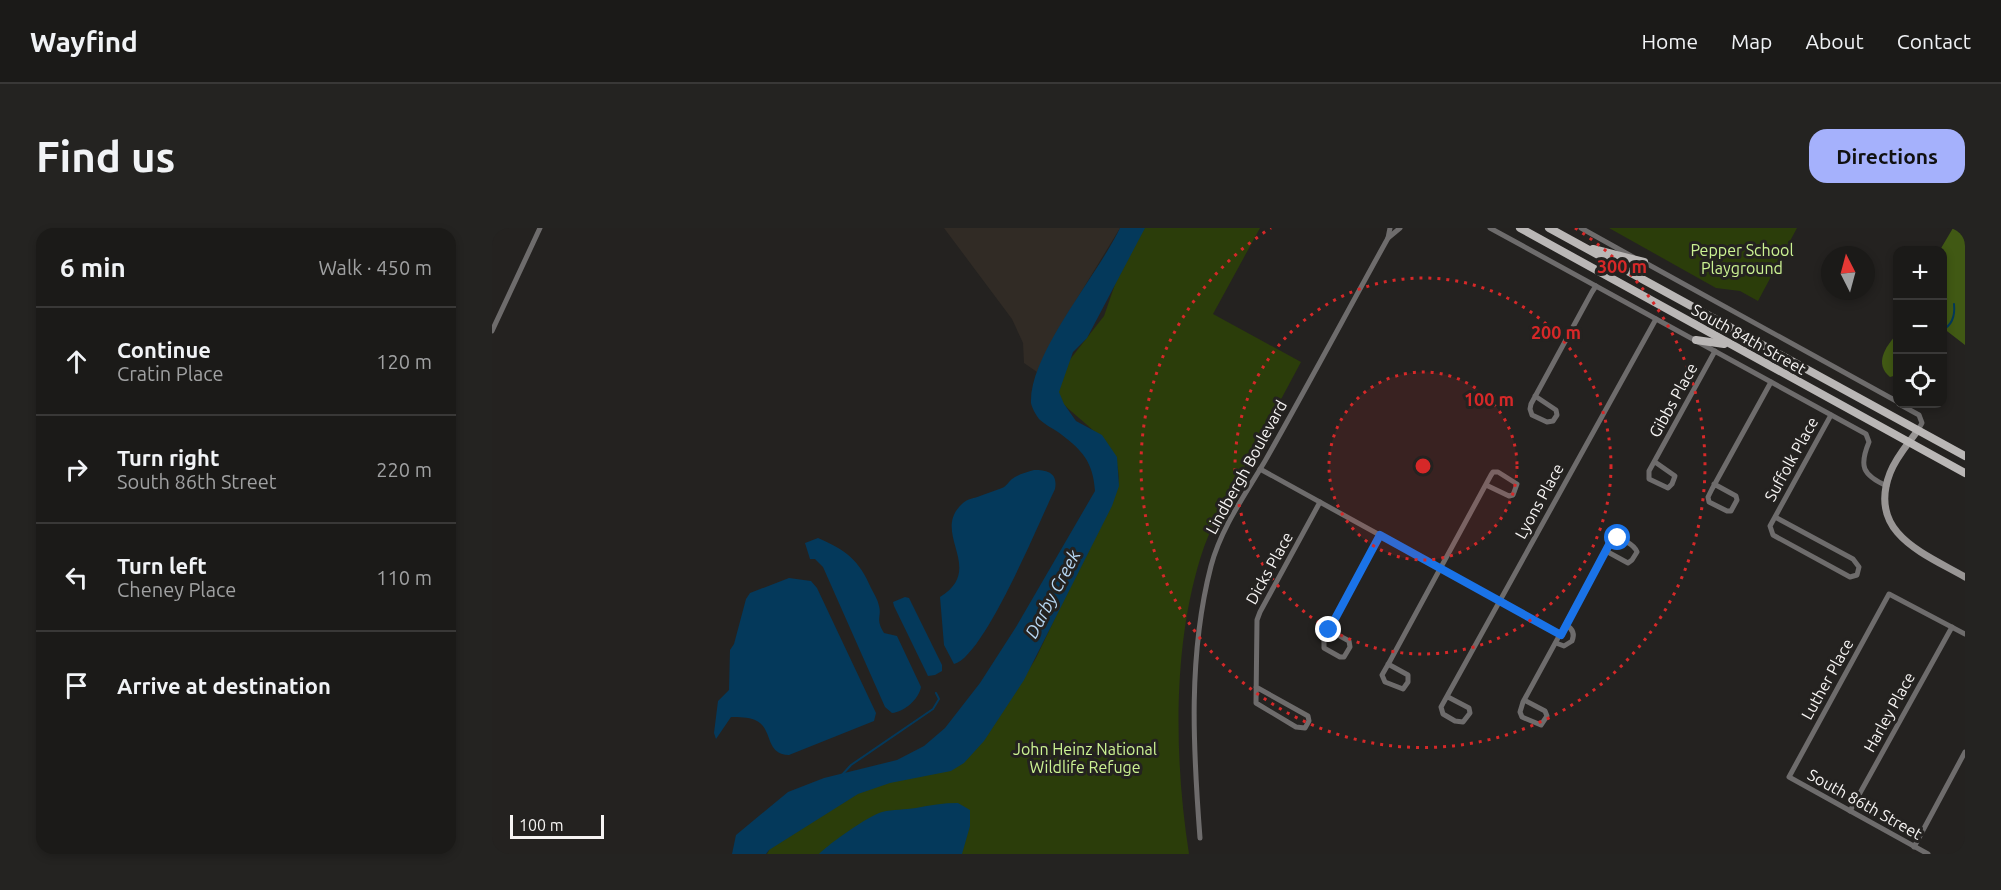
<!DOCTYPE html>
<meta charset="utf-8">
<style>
body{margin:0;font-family:Ubuntu,sans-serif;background:#242321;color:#f1f3f6}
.controls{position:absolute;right:18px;top:18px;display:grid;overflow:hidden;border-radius:12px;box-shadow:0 3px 9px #0003}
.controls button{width:54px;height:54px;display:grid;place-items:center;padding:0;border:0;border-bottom:2px solid #393837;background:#1b1a18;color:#f1f3f6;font:30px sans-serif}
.compass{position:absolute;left:1329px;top:18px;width:54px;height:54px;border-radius:50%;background:#1b1a18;box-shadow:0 3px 9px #0003;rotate:354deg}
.scale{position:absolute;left:18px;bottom:15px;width:94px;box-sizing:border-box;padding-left:6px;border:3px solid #f6f4f3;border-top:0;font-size:16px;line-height:21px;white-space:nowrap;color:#f6f4f3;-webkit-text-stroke:4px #242220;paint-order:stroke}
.stop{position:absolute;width:18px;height:18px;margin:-14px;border:4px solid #1a73e8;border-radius:50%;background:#fff}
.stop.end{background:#1a73e8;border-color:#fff;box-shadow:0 2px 6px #0008}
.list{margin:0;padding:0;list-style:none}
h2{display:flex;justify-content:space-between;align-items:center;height:78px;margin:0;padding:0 24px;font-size:26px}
h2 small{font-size:20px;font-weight:400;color:#a0a1a2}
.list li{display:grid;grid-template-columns:39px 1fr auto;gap:18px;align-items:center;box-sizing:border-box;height:108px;padding:0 24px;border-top:2px solid #393837}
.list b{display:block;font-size:22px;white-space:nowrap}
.list p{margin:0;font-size:20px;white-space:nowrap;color:#a0a1a2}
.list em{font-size:20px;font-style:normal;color:#a0a1a2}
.icon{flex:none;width:33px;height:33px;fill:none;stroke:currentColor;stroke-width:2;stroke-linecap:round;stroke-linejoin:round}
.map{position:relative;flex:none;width:1473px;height:626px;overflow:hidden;border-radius:18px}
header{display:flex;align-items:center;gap:36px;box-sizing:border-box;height:84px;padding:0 30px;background:#1b1a18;border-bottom:2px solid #393837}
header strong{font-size:28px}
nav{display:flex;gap:33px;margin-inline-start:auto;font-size:21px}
.intro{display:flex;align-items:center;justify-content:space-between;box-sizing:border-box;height:144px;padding:0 36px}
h1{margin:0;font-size:42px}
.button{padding:15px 27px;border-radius:18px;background:#a5b1fc;color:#111;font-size:21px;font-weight:700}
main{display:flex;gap:36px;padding:0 36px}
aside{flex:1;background:#1b1a18;border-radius:18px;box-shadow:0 3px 9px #0003}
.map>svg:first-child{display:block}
.built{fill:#312b25}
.green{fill:#2b3d0a}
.forest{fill:#415914}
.water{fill:#04395b}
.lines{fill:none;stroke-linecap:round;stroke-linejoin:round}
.stream{stroke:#04395b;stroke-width:2}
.street{stroke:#6e6c6c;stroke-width:5}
.secondary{stroke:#999695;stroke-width:7}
.primary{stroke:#bab7b6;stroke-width:8}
.route{stroke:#1a73e8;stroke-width:8}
.ring{fill:none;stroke:#d62828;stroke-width:3;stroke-dasharray:3 6}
.labels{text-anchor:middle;stroke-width:6;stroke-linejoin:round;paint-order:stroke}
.park-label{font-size:16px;fill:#ccf393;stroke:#242220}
.street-label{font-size:16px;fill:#f6f4f3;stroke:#242220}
.water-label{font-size:18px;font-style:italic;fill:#b7d7f3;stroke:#242220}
.centre{fill:#d62828;stroke:#242220;stroke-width:3}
.ring-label{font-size:18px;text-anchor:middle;font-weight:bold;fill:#d62828;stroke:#242220;stroke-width:6;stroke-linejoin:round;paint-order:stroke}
</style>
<header>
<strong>Wayfind</strong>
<nav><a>Home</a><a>Map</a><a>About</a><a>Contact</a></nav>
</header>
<div class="intro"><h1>Find us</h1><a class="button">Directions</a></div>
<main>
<aside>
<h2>6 min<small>Walk · 450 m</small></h2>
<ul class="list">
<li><svg class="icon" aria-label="ahead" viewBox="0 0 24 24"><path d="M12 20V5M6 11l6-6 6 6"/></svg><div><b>Continue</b><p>Cratin Place</p></div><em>120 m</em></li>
<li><svg class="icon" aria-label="right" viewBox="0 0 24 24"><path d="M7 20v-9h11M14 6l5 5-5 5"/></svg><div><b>Turn right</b><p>South 86th Street</p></div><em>220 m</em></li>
<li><svg class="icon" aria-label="left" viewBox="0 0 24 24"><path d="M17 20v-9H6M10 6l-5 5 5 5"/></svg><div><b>Turn left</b><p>Cheney Place</p></div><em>110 m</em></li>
<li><svg class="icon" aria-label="arrive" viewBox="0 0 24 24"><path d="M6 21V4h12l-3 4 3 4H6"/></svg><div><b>Arrive at destination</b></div></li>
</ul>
</aside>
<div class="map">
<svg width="1473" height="626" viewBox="0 0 1473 626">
<rect width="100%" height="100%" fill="#242220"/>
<path class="built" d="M452,0h176l-59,97 -24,47 -13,-9 -1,-20 -11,-24z"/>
<g class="green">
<path d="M651,0h117l-47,86 88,48c-19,36 -39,72 -58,108 -14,25 -29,50 -39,77 -32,93 -30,211 -15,307h-422l7,-13 32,-28 79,-32 137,-100 14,-23 82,-173c7,-42 -40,-62 -62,-89l12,-34 36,-46 17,-49z"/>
<path d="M1117,0h188l-39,73 -18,-10 -24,-3z"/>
</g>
<g class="forest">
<path d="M1461,0h12v117l-22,-17 -1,-78h-2z"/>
<path d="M1405,106v41l-7,2c-16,-13 -5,-30 7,-43z"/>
</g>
<g class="water">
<path d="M628,0h25l-58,110 -14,14 -14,40 5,12 12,17 26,14 15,22 2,29 -7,20 -88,174 -40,61 -20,22 -13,8 -61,12 -32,11 -89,56 -3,4h-34l4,-19 52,-43 36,-14 73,-18 27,-14 21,-18 35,-45 36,-56 79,-136c-2,-30 -13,-41 -37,-59 -6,-4 -14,-8 -19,-13 -3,-4 -7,-11 -8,-16 -2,-49 67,-128 89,-175z"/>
<path d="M542,242c14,0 24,3 21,19 -16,33 -71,168 -101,175l-10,-19 -4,-48c47,-29 -11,-64 23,-94 4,-4 12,-5 17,-7 7,-3 15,-5 22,-8 5,-2 6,-6 10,-9 7,-5 15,-7 22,-9z"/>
<path d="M326,310c28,12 41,22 53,50 3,6 7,12 8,18 3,11 -4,12 5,27l13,3 24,51c-2,12 -17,25 -29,26l-7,-6 -62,-140 -8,-8h-5l-5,-16z"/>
<path d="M297,350l22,3 6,7 59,125 -2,8 -85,34c-25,-1 -15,-27 -34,-35 -7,-3 -16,-3 -24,-3l-15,22 -2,-6 4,-32 11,-11 1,-40 4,-6 12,-45 4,-6z"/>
<path d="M413,369l4,1 33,67v6l-7,4 -7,1 -34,-70 -1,-4z"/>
<path d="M466,575l12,7v16l-8,28h-143c11,-11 49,-38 63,-42 11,-3 23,-2 34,-4 14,-3 27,-5 42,-5z"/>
</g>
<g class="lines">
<g class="stream">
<path d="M1450,102c11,-5 13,-16 12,-26"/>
<path d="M349,548l10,-11 82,-56 6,-10 -3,-6"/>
</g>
<g class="street">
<path d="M998,0l376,206 3,8c-10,24 -7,33 18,44"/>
<path d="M1089,0l52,29"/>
<path d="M896,10l2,-10"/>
<path d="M1150,33l256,141"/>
<path d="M0,103l48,-103"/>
<path d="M1043,168l21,14 1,5 -4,6 -6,1 -15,-7 -2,-6 1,-5 61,-112 4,-6"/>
<path d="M1407,176l20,11 3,8 -4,7"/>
<path d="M1163,234l20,14 -3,8 -4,4 -19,-9v-8l66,-120"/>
<path d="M768,241l301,166"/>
<path d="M1222,256l22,12 1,4 -6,11h-4l-18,-9 -1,-5 4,-8 59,-107"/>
<path d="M1283,289l78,42 6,8 -2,8 -7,2 -77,-42 -3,-9 61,-111"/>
<path d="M837,402l20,11 1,6 -6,10h-4l-16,-9v-8l5,-10 51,-95"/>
<path d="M1064,415l8,3 8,-5c3,-7 1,-12 -6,-16"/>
<path d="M896,436l20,11v7l-5,7 -18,-7 -3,-7 8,-14 101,-186 2,-3h5l19,12 -4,11 -4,1 -23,-11"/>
<path d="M764,459l52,29 1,5 -4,7 -9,-1 -40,-24 1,-83 3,-8 60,-110"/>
<path d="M956,469l21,11 1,5 -7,9 -8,-1 -12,-7 -2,-7 215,-388"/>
<path d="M1032,472l21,11 2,5 -6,9 -19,-8 -2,-5 3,-10 88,-161 2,-3c8,0 21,6 24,14l-5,8 -4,3 -22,-12"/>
<path d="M1358,583l102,-184"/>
<path d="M708,610c-7,-91 -12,-183 11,-272 10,-38 34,-71 54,-105 42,-74 82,-149 123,-223l12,-10"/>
<path d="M1422,619l51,-95"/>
<path d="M1436,626l-139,-77 100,-183 76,40"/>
</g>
<path class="secondary" d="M1426,202c-10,14 -22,27 -28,43 -23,60 33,80 75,104"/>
<g class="primary">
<path d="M1028,0l445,245"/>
<path d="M1057,0l416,228"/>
<path d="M1101,21l51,13"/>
<path d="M1204,112l28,4"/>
</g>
</g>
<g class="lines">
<path class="route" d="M837,402l51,-95 181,100 50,-94 2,-3h5"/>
</g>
<circle cx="931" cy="238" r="94" fill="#d62828" fill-opacity=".12"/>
<g class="ring">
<circle cx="931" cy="238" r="94"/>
<circle cx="931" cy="238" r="188"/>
<path d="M1083 0A282 282 0 1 1 779 0"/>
</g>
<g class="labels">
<g class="park-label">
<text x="1250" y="28">Pepper School<tspan x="1250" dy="18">Playground</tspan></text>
<text x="593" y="527">John Heinz National<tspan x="593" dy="18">Wildlife Refuge</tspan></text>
</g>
<g class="street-label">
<text transform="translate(1257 111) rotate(29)" y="6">South 84th Street</text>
<text transform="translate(1181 172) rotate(-61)" y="6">Gibbs Place</text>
<text transform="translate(1299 231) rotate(-61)" y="6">Suffolk Place</text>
<text transform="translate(754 239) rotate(-61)" y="6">Lindbergh Boulevard</text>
<text transform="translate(1047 273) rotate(-61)" y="6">Lyons Place</text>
<text transform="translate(777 340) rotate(-61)" y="6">Dicks Place</text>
<text transform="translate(1335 451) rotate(-61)" y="6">Luther Place</text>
<text transform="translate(1397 484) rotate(-61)" y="6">Harley Place</text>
<text transform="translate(1373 576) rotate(29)" y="6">South 86th Street</text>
</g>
<g class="water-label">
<text transform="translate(561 366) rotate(-62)" y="6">Darby Creek</text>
</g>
</g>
<circle cx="931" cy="238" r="9" class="centre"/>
<g class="ring-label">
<text x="1130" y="45">300 m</text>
<text x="1064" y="111">200 m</text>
<text x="997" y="178">100 m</text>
</g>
</svg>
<div class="controls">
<button>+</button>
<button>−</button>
<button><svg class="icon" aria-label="locate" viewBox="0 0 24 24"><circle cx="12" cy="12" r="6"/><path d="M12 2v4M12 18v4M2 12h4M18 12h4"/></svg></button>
</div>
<svg class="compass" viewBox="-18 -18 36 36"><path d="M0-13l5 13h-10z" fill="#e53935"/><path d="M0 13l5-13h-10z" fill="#a0a1a2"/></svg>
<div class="scale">100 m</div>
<div class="stop" style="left:1126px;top:310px"></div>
<div class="stop end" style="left:837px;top:402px"></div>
</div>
</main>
